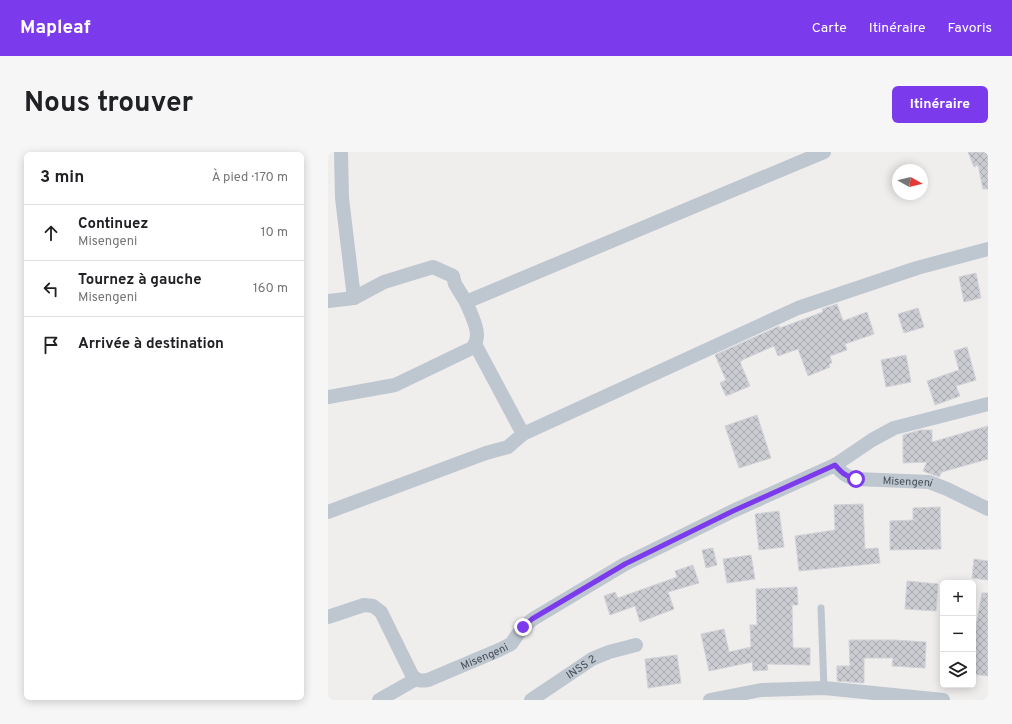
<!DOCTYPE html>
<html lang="fr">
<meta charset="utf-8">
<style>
body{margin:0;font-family:Overpass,sans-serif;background:#f6f6f6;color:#202124}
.controls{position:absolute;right:12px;bottom:12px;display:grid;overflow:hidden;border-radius:6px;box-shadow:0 2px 10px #0003}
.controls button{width:36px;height:36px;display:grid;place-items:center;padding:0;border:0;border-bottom:1px solid #e0e0e0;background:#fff;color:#202124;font:20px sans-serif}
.compass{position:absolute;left:564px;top:12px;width:36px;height:36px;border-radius:50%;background:#fff;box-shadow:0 2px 10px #0003;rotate:98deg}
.stop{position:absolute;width:12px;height:12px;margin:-9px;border:3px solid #7c3aed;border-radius:50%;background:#fff}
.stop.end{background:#7c3aed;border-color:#fff;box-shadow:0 1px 4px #0008}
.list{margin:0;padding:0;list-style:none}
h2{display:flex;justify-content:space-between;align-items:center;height:52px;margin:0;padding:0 16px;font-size:17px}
h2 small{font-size:13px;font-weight:400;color:#757577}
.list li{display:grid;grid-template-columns:26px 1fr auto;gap:12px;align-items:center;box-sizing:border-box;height:56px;padding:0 16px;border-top:1px solid #e0e0e0}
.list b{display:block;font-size:15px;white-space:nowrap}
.list p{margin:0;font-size:13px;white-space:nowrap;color:#757577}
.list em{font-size:13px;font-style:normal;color:#757577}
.icon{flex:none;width:22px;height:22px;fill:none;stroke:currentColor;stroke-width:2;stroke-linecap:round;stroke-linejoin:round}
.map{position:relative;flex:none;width:660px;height:548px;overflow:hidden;border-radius:6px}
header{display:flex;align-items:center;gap:24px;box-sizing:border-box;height:56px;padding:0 20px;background:#7c3aed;color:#fff}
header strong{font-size:19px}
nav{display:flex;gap:22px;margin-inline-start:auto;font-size:14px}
.intro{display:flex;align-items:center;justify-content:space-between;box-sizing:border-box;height:96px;padding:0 24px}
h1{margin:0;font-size:28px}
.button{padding:10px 18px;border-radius:6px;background:#7c3aed;color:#fff;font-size:14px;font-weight:700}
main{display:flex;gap:24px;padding:0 24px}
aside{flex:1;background:#fff;border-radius:6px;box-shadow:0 2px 10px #0003}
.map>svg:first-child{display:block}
.building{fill:url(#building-cross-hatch);stroke:#d1d3d9}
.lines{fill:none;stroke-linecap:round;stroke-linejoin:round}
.lane{stroke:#bec6cf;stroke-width:7}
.street{stroke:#bec6cf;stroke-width:14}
.route{stroke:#7c3aed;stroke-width:5}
.labels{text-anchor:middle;stroke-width:3.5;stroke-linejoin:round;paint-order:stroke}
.street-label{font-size:11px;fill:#464f5a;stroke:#fff}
</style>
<header>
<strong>Mapleaf</strong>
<nav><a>Carte</a><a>Itinéraire</a><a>Favoris</a></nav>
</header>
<div class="intro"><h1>Nous trouver</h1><a class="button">Itinéraire</a></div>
<main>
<aside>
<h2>3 min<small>À pied · 170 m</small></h2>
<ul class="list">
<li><svg class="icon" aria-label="ahead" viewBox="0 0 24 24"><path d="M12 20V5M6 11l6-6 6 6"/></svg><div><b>Continuez</b><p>Misengeni</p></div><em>10 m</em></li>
<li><svg class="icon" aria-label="left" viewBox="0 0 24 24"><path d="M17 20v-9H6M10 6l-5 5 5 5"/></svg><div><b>Tournez à gauche</b><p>Misengeni</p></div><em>160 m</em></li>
<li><svg class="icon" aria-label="arrive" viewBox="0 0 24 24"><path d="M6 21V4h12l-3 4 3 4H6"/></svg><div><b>Arrivée à destination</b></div></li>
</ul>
</aside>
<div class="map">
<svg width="660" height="548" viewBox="0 0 660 548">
<defs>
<pattern id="building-cross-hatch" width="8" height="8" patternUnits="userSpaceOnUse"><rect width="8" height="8" fill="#caccd2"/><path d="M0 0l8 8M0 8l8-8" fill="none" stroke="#a6a8ad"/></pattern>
</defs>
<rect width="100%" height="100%" fill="#f0eded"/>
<g class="building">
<path d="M640,0h20v37h-5l-5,-24 -4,2z"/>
<path d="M648,121l5,25 -17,4 -5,-25z"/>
<path d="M509,152l6,17 24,-9 7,22 -29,10 2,6 -17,6 2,7 -3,1 1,3 -22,9 -10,-27 -20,7 -4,-10 -32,14v1l-2,1 10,24 -24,10 -6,-13 6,-3 -11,-25 64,-29 1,2 43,-16 -1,-3z"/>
<path d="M590,156l6,19 -20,6 -6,-19z"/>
<path d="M639,195l9,33 -20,6 4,10 -25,9 -8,-24 32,-11 -5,-19z"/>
<path d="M578,203l5,27 -25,5 -5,-27z"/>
<path d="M429,263l14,43 -32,10 -14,-42z"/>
<path d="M660,274v33l-46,13 -3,5 -16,-6 4,-9 -24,1v-28l17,-5h12v12z"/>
<path d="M535,352l2,45 13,-1 2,15 -81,8 -4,-35 40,-6 -1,-25z"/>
<path d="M612,355l1,42 -51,1v-29l23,-1v-12z"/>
<path d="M451,359l5,36 -25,3 -4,-36z"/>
<path d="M385,396l4,17 -11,3 -4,-18z"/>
<path d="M423,403l4,24 -28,4 -4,-24z"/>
<path d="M646,407l14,2v19l-16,-2z"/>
<path d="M365,413l6,18 -31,9 6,17 -34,13 -5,-16 -25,9 -6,-19 11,-4 3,6 59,-21 -2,-6z"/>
<path d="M579,429l31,3 -2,27 -31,-2z"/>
<path d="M469,435l1,18h-6l1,43h17v17l-43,-1 1,6 -15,1 -1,-9 -43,9 -8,-37 23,-5 5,23 22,-5 -1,-22h7l-1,-36z"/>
<path d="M654,441h6v83l-15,-2v-32z"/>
<path d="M521,488h45l32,2 -1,26 -33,-2 1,-8h-29v25l-27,-2v-15h13z"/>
<path d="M349,503l4,28 -33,5 -3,-29z"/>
</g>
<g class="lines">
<path class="lane" d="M493,456l3,80"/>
<g class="street">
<path d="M13,0l1,46 12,100"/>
<path d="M0,149l26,-3 30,-16 49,-15 20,9 2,8 11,18 358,-150"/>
<path d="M147,192l48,90"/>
<path d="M0,245l67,-12 77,-37c12,-12 -1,-33 -6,-46"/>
<path d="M507,313l37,-25 22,-12 94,-24"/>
<path d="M0,360l158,-59 22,-6 15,-13 275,-126 119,-40 71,-19"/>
<path id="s1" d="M0,465l36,-12 9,1 8,6 31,63c5,6 9,6 16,5l71,-30 12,-6 12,-17 10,-8 92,-55 108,-53 102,-46c6,7 11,12 21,14l73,3 18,7 41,20"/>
<path d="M51,548l37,-21"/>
<path id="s2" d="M203,548l61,-41 17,-7 27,-7"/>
<path d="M382,548l51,-10 63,-2 119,12"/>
</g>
</g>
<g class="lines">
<path class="route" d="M195,475l9,-8 93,-55 108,-53 102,-46c6,7 11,12 21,14"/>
</g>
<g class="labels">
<g class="street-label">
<text dy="4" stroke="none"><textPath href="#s1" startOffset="686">Misengeni</textPath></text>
<text dy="4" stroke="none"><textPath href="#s1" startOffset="206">Misengeni</textPath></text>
<text dy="4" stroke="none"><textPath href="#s2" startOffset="60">INSS 2</textPath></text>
</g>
</g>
</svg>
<div class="controls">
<button>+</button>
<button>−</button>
<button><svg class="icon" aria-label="layers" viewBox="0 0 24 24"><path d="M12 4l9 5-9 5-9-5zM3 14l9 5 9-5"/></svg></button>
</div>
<svg class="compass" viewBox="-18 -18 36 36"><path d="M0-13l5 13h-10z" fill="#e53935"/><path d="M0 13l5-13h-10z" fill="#757577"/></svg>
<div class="stop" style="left:528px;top:327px"></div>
<div class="stop end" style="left:195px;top:475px"></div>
</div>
</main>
